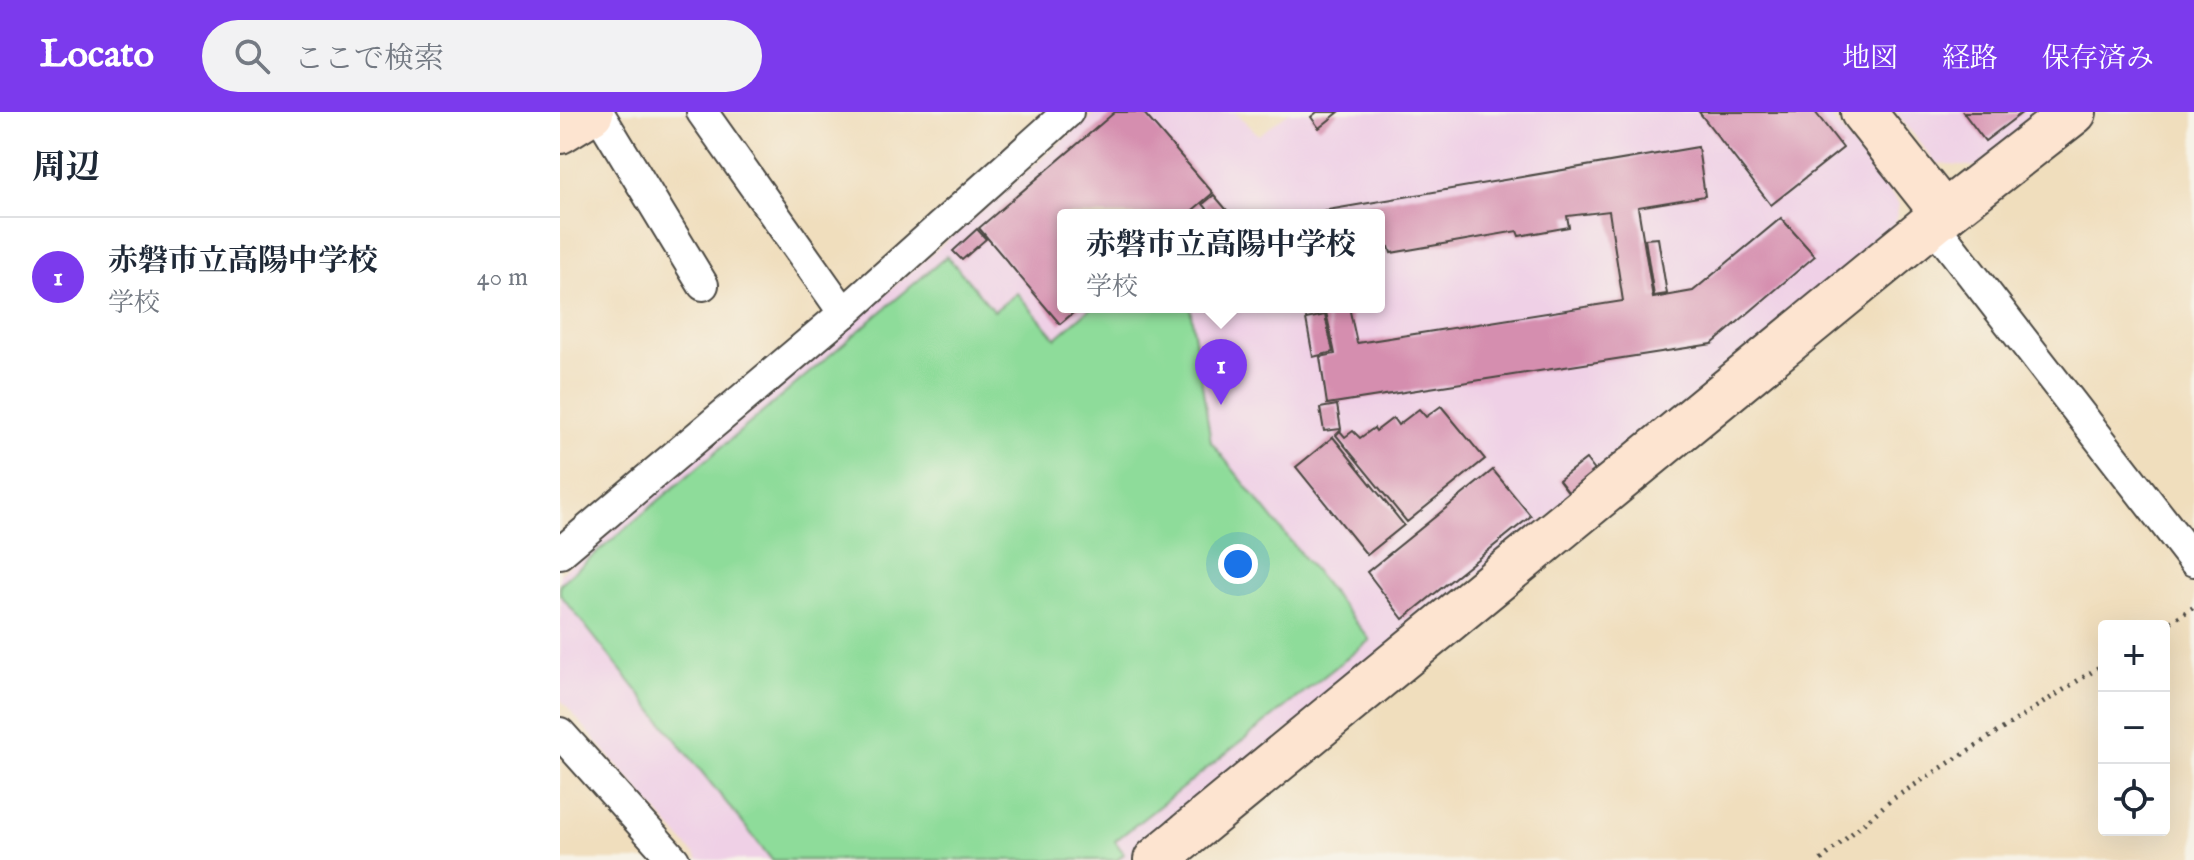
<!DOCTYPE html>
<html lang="ja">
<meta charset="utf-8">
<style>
body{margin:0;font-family:"IM FELL English","Noto Serif JP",serif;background:#f2f2f3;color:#1f2937}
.controls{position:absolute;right:24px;bottom:24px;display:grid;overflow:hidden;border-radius:8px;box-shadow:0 8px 32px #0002}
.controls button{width:72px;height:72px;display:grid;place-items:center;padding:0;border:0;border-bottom:2px solid #e0e1e3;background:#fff;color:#1f2937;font:40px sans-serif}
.you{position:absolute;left:678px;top:452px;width:28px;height:28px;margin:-20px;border:6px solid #fff;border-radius:50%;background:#1a73e8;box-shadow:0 0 0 12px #1a73e833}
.badge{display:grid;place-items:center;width:52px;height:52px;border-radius:50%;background:#7c3aed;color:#fff;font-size:26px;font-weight:700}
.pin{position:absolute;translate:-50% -66px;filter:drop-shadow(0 2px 4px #0008)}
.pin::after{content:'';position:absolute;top:42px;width:28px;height:24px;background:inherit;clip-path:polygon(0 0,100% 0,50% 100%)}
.popup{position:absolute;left:497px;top:97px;width:328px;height:104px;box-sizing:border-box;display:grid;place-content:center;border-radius:8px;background:#fff;filter:drop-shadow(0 2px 6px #0005);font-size:26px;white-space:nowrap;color:#747a83}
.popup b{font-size:30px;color:#1f2937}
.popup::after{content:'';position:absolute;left:50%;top:100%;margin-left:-16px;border:16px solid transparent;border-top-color:#fff}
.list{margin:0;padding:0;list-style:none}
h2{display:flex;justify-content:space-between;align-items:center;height:104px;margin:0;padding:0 32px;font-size:34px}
h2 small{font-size:26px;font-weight:400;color:#747a83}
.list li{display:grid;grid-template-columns:52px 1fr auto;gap:24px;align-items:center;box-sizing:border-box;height:120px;padding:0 32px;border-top:2px solid #e0e1e3}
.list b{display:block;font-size:30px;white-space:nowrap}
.list p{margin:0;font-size:26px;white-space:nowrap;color:#747a83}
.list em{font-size:26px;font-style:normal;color:#747a83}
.icon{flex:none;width:44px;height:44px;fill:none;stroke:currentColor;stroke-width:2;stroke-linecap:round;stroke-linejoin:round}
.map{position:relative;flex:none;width:1634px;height:748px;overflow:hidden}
header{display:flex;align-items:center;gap:48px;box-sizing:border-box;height:112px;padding:0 40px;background:#7c3aed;color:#fff}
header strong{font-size:38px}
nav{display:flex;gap:44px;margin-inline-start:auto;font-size:28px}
.search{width:560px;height:72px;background:#f2f2f3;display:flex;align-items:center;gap:20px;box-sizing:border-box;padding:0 28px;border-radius:44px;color:#747a83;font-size:30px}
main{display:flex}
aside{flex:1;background:#fff}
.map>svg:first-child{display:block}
.built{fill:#efd0e6;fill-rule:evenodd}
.green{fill:#8edc9a;stroke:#5c8462;stroke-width:2}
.building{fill:#d58eaf}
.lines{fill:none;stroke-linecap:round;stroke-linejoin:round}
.street-casing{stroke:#494641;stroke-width:34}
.secondary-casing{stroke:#494641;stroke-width:48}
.path{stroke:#494641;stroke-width:5;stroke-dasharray:2 6;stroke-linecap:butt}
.street{stroke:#fff;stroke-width:30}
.secondary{stroke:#fde4d0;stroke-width:44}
</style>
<header>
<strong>Locato</strong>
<div class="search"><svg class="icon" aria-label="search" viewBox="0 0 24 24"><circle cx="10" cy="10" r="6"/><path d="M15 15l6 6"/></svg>ここで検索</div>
<nav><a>地図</a><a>経路</a><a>保存済み</a></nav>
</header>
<main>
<aside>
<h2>周辺<small></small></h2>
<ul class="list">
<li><span class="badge">1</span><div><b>赤磐市立高陽中学校</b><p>学校</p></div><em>40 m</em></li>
</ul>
</aside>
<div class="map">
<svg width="1634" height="748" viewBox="0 0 1634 748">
<rect width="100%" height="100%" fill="#f7f3e8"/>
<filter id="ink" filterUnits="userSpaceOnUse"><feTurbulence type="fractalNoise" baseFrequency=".0125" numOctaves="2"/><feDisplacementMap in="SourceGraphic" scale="16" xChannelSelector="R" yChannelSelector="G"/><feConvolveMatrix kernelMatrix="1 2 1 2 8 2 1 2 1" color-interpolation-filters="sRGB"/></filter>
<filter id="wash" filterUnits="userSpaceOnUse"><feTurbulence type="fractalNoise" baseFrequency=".006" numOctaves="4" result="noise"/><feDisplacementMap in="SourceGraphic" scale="32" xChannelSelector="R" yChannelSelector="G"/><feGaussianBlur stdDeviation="1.8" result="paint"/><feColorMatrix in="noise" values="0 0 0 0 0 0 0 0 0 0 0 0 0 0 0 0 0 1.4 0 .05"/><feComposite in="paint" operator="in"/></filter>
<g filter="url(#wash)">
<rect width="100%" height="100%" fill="#f0debd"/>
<g class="built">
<path d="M536,0h139l24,23 30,-23h538l72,92 -7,33 -763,623h-430l-139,-161v-125zM503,103h316v92h-316z"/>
<path d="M1336,0h156l-71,55 -45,-4z"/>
</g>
<path class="green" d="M387,144l47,55 23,-18 39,45 36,-31h98l21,135 159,198 -255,201 9,13 -7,6h-345l-212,-266v-10z"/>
<g id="blocks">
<g class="building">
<path d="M555,0h28l70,81 -26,22h-124v92h17l-20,17 -81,-96z"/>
<path d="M757,0h22l-20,16 -8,-11z"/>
<path d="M1139,0h116l28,36 -72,57z"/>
<path d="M1403,0h60l-38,29z"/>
<path d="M1138,35l7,49 -67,11 15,91 40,-7 88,-73 34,38 -103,88 -385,60 -7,-47 15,-3 -10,-47h24l8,36 266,-42 -14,-90 -42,5 2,11 -50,9 -2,-5 -126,22 -2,-6 -10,2v-34h-68l-1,-2z"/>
<path d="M654,83l17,20h-19l-9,-11z"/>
<path d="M417,117l9,10 -24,21 -9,-9z"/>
<path d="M1098,126l9,56 -13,2 -9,-57z"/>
<path d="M765,203l8,37 -20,5 -7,-38z"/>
<path d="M777,293l4,24 -17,2 -4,-23z"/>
<path d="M881,294l44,53 -78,63 -71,-87 4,-4 5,6 8,-6 7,7 14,-10 2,3 17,-13 5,7 21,-16 7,8z"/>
<path d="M773,325l71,88 -37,30 -71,-88z"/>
<path d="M1026,347l10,13 -27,21 -10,-13z"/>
<path d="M933,358l38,46 -128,103 -36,-47z"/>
</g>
</g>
</g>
<g filter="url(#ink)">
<use href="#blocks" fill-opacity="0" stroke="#494641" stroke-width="2"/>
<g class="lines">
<defs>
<g id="street">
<path d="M38,0l105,173"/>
<path d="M142,0l142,201"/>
<path d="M1372,111l262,338"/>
<path d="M0,441l284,-240 224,-201"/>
<path d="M0,621l114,127"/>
</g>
<g id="secondary">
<path d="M1303,0l81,102"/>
<path d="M0,19l31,-19"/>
<path d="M596,748l776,-637 142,-111"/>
</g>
</defs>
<use href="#street" class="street-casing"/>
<use href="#secondary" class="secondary-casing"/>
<g class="path">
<path d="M1604,514l30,-19"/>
<path d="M1261,748l70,-60 213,-136"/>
</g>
<use href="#street" class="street"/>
<use href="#secondary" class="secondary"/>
</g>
</g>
</svg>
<div class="controls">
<button>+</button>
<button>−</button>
<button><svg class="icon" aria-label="locate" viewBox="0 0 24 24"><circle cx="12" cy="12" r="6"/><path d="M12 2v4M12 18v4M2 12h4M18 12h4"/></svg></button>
</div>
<div class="you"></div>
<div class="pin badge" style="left:661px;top:293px">1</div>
<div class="popup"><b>赤磐市立高陽中学校</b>学校</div>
</div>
</main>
